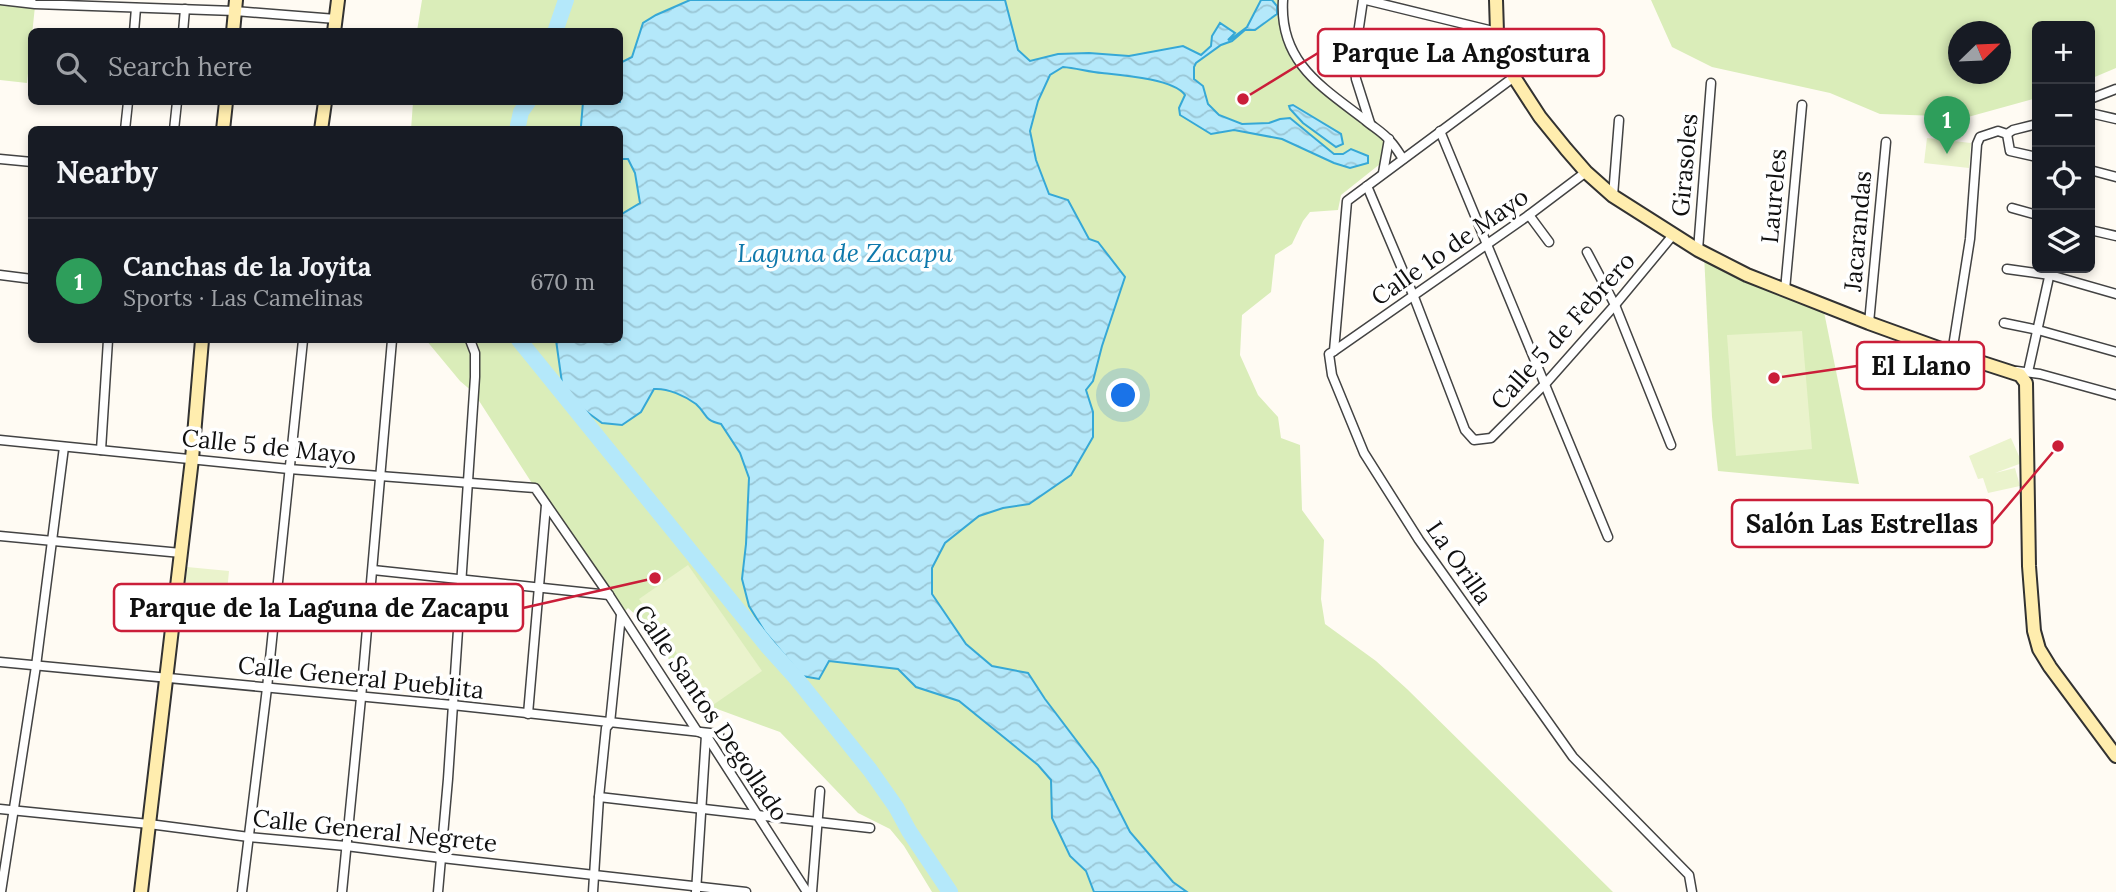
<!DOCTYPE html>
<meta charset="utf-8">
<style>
body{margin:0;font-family:Lora,serif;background:#20242c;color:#f1f3f6}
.controls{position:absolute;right:21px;top:21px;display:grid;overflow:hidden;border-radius:10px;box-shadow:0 4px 10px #0003}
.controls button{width:63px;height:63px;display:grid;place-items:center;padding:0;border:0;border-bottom:2px solid #363941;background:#171b24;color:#f1f3f6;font:35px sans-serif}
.compass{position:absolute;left:1948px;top:21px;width:63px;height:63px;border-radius:50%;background:#171b24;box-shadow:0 4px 10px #0003;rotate:67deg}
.you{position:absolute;left:1124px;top:396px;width:24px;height:24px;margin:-18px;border:5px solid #fff;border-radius:50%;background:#1a73e8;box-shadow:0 0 0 10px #1a73e833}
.badge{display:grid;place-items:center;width:46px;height:46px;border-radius:50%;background:#1a73e8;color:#fff;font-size:23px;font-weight:700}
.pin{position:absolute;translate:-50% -58px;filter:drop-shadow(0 2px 4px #0008)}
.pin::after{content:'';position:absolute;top:37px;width:24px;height:21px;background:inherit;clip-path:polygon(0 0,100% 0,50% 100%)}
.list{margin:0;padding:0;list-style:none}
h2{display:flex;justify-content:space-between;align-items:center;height:91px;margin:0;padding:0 28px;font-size:30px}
h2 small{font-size:23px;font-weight:400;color:#9ea1a6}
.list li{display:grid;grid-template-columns:46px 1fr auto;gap:21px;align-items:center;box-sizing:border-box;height:126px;padding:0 28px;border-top:2px solid #363941}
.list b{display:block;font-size:26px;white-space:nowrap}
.list p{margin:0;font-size:23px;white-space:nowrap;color:#9ea1a6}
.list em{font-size:23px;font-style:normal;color:#9ea1a6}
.icon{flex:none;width:38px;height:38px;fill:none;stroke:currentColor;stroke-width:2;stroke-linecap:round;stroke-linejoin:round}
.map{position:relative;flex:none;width:2116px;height:892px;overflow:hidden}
.search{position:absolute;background:#171b24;box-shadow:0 4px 10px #0003;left:28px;top:28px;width:595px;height:77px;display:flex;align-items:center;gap:18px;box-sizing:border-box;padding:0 24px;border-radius:10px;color:#9ea1a6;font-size:26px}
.panel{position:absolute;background:#171b24;box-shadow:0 4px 10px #0003;left:28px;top:126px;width:595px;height:217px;border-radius:10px}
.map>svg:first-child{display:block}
.green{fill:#daedb9;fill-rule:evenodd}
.pitch{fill:#eaf3cc}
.water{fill:url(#water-waves);stroke:#36a8d6;stroke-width:2}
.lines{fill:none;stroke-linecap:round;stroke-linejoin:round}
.river{stroke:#b4e8fa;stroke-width:16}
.street-casing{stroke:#434343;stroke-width:11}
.secondary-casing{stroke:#323232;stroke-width:16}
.street{stroke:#fff;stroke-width:8}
.secondary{stroke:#ffedae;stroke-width:12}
.labels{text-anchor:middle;stroke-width:7;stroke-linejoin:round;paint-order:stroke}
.street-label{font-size:24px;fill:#101010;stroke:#fff}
.water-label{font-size:26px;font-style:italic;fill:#0f79ac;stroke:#fff}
.leader{fill:none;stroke:#ca1e39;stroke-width:2.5}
.callout-dot{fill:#ca1e39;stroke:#fff;stroke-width:2.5}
.callout{fill:#fff;stroke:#ca1e39;stroke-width:2.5}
.callout-label{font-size:26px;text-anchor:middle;font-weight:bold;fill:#101010}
</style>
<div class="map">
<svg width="2116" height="892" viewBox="0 0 2116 892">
<defs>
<pattern id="water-waves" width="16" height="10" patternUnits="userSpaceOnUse" patternTransform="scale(1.75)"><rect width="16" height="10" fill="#b4e8fa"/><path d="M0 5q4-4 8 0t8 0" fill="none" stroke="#9ac6d5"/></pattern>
</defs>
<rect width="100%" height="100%" fill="#fffbf3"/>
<g class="green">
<path d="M0,0l35,6 -8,77 -27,-3z"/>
<path d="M422,0h856l19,62 89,75 -6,27 -39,31 -3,15 -28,2 -7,9 -11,23 -17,11 -4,37 -29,23 -2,40 18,40 20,22 3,21 19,7 2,65 22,30 -3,59 4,25 51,37 31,28 206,203h-681l-28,-46 -14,-17 -32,-16 -78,-81 -79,-29 -63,-86 -10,-9 -7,7 -75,-110 -72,-112 -14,-12 -34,-41h194v-210h-209l2,-28h207v-70l-203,-1z"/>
<path d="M1651,0h465v68l-26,11v-53h-53v72l-69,19 -88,-3 -50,-21 -118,-26 -40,-20zM1958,32h42v42h-42z"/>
<path d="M1704,254l119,53 36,177 -141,-13 -6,-54z"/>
</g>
<g class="pitch">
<path d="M1927,138l44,5 -2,25 -45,-5z"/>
<path d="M1802,331l10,118 -76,7 -9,-121z"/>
<path d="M2011,438l11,25 -27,10 20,-5 5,18 -32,7 -5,-15 -5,1 -9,-23z"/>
<path d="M688,565l74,106 -49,34 -74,-106z"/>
<path d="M187,567l42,4 -2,21 -42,-4z"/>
</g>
<g class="water">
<path d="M690,0h315l13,50 12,11 28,-7 31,-1 40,3 54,-10 18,9 10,-9 1,-10 8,-13 15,10 -7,7 3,-1 16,-12 14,-27h11l5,6v8l-22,16h-10l-13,11 -11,4 -25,18 -2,4v12l9,7 5,18 11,11 23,9 27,-1 11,-4 10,-1 44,36h9l8,-5 17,7v7l-18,5 -16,-5 -52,-24 -48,-9 -23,4 -31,-19 -1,-7 6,-13c-11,-16 -64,-20 -83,-22 -13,-1 -26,-5 -39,-6l-13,8 -12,26 -8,30 6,29 13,34 19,6 21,39 9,3 27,35 -23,69 -9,35 -7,9 7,22v25l-22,38 -42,29 -26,4 -24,8 -34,27 -13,25v26l34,50 26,22 36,7 17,26 53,70 32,63 43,50 14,10h-93l-8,-21 -16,-15 -18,-38 -1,-38 -13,-15 -79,-64 -43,-14 -18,-18 -69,-8 -10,18 -17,-3 -37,-44 -16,-26 -7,-27 4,-35 3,-66 -9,-25 -19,-29c-18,-4 -13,-9 -25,-20 -11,-8 -28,-16 -42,-15l-13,23 -19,13 -20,-2 -22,-16 -18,-24 -6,-43h64v-116l2,-10 18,-11 -5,-30 -7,-14h-8v-29l-37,-1 -2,-3 2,-24h37v-39l12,-6 11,-34 13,-8z"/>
<path d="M1293,105l48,29 2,10 -7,3 -33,-24 -13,-14 -1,-3z"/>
</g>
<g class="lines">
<g class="river">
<path d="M555,32l11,-32"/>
<path d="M517,130l4,-18 7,-10"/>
<path d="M519,340l249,307 28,31 74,92 26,37 13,24 41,61"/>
</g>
<defs>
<g id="street">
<path d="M0,0l35,4 200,7 101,8"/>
<path d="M1283,0c-4,62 39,87 82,120 8,7 19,13 25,21 5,5 9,12 13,18"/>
<path d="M1363,0l-9,61 2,18 14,44"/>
<path d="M1366,0l131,32"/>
<path d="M134,32l2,-24"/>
<path d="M183,32l2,-23"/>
<path d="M1514,77l-167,124 -13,150 -5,3 3,21 32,78 55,87 154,217 116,118 3,17"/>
<path d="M2090,99l26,-10"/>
<path d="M2090,113l26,6"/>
<path d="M125,130l3,-28"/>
<path d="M174,130l3,-28"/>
<path d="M1440,131l168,406"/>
<path d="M2007,134l6,-4 24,-6"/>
<path d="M0,159l32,3"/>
<path d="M2090,170l26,7"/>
<path d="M1383,173l6,-34"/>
<path d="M1367,186l47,111 51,133 9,10 17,-2 55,-55 69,-78 58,-70"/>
<path d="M1613,196l6,-76"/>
<path d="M2012,208l25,7"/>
<path d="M1529,215l20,27"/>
<path d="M2090,230l26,6"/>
<path d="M1698,250l13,-167"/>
<path d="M1587,252l28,53 56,140"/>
<path d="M2007,269l43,6 66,19"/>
<path d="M0,275l32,4"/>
<path d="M1785,290l17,-185"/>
<path d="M1869,323l17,-181"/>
<path d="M2004,323l34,7 78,22"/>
<path d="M1334,351l195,-136 57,-43"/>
<path d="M1952,353l18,-114 7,-95 3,-7 18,-6 9,3 3,17 27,6"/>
<path d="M2017,371l23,3 76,21"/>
<path d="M2028,372l23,-104"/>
<path d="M0,440l289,29 246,19 74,107 88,136 9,4 101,157"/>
<path d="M101,450l7,-110"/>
<path d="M0,536l181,17"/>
<path d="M373,570l236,25"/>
<path d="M0,662l452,43 267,29"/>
<path d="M528,714l18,-209"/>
<path d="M599,797l271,31"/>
<path d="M0,809l149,15 100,13 97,9 96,12 304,34"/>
<path d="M1,892l35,-226 28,-219"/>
<path d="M242,892l25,-204 36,-348"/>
<path d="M342,892l19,-194 31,-358"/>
<path d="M438,892l10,-113 27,-402v-24l-5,-13"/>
<path d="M593,892l6,-95 7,-69 4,-5 11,-108"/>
<path d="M696,892l10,-157"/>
<path d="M812,892l8,-101"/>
</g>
<g id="secondary">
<path d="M1496,0l1,32 17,45 26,40 26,32 20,23 27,24 85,54 49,25 122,48 83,30 68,22 6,8 3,183 5,65 5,18 11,18 66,89"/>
<path d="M233,32l3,-32"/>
<path d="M334,32l4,-32"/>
<path d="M223,130l3,-28"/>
<path d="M321,130l4,-28"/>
<path d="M141,892l51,-433 10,-119"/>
</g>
</defs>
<use href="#street" class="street-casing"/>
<use href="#secondary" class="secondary-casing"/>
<use href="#street" class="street"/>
<use href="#secondary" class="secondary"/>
</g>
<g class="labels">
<g class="street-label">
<text transform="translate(1685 165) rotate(-85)" y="8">Girasoles</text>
<text transform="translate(1774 196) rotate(-85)" y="8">Laureles</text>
<text transform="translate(1858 231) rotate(-85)" y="8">Jacarandas</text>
<text transform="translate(1450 247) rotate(-35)" y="8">Calle 1o de Mayo</text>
<text transform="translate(1563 331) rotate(-48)" y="8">Calle 5 de Febrero</text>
<text transform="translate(269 447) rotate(6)" y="8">Calle 5 de Mayo</text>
<text transform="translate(1459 563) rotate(55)" y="8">La Orilla</text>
<text transform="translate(361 678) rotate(6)" y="8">Calle General Pueblita</text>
<text transform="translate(711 713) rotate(56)" y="8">Calle Santos Degollado</text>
<text transform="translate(375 831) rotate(6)" y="8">Calle General Negrete</text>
</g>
<g class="water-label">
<text x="845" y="262">Laguna de Zacapu</text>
</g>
</g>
<path class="leader" d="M1243 99L1318 53M1774 378L1857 366M2058 446L1992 524M655 578L523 608"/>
<g class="callout-dot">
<circle cx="1243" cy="99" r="7"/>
<circle cx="1774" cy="378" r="7"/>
<circle cx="2058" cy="446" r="7"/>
<circle cx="655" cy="578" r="7"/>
</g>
<g class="callout">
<rect x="1318" y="29" width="286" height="47" rx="7"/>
<rect x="1857" y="342" width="127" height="47" rx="7"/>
<rect x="1732" y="500" width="260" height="47" rx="7"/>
<rect x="114" y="584" width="409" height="47" rx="7"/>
</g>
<g class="callout-label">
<text x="1461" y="62">Parque La Angostura</text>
<text x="1921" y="375">El Llano</text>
<text x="1862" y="533">Salón Las Estrellas</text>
<text x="319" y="617">Parque de la Laguna de Zacapu</text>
</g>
</svg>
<div class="controls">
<button>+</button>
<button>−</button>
<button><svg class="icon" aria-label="locate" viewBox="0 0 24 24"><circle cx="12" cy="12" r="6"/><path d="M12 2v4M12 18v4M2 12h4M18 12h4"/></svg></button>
<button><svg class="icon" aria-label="layers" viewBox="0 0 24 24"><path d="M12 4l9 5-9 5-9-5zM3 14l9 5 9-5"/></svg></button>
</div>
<svg class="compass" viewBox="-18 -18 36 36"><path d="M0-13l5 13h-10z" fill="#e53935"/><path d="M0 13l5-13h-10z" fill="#9ea1a6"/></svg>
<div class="you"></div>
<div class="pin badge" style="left:1947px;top:154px;background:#2e9e5b">1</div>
<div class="search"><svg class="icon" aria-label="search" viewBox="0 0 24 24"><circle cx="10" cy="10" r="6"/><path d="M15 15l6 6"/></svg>Search here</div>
<section class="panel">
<h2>Nearby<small></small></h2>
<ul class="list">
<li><span class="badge" style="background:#2e9e5b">1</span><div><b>Canchas de la Joyita</b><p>Sports · Las Camelinas</p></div><em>670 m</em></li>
</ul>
</section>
</div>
